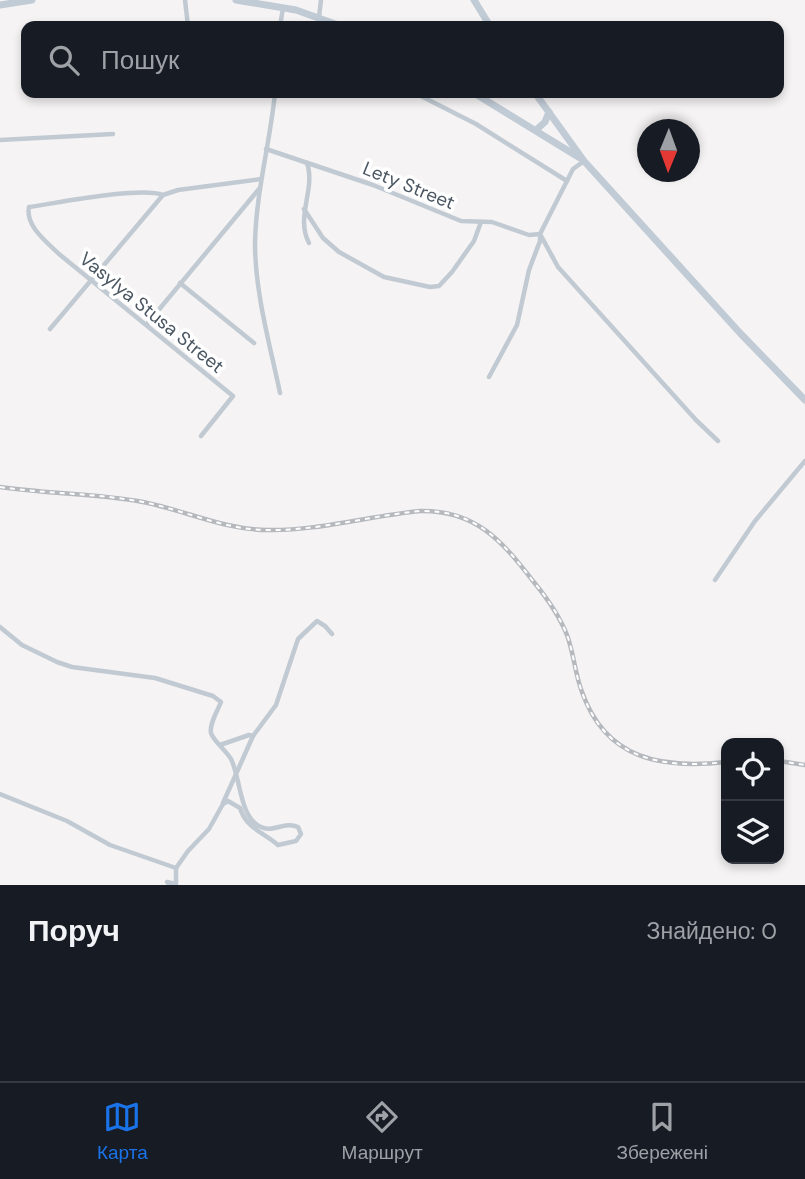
<!DOCTYPE html>
<html lang="uk">
<meta charset="utf-8">
<style>
body{margin:0;font-family:"DM Sans",sans-serif;background:#242831;color:#f1f3f6}
.controls{position:absolute;right:21px;bottom:21px;display:grid;overflow:hidden;border-radius:14px;box-shadow:0 4px 10px #0003}
.controls button{width:63px;height:63px;display:grid;place-items:center;padding:0;border:0;border-bottom:2px solid #363941;background:#171b24;color:#f1f3f6;font:35px sans-serif}
.compass{position:absolute;left:637px;top:119px;width:63px;height:63px;border-radius:50%;background:#171b24;box-shadow:0 4px 10px #0003;rotate:181deg}
.list{margin:0;padding:0;list-style:none}
h2{display:flex;justify-content:space-between;align-items:center;height:91px;margin:0;padding:0 28px;font-size:30px}
h2 small{font-size:23px;font-weight:400;color:#9ea1a6}
.icon{flex:none;width:38px;height:38px;fill:none;stroke:currentColor;stroke-width:2;stroke-linecap:round;stroke-linejoin:round}
.map{position:relative;flex:none;width:805px;height:885px;overflow:hidden}
.search{position:absolute;background:#171b24;box-shadow:0 4px 10px #0003;left:21px;right:21px;top:21px;height:77px;display:flex;align-items:center;gap:18px;box-sizing:border-box;padding:0 24px;border-radius:14px;color:#9ea1a6;font-size:26px}
.sheet{height:196px;background:#171b24}
nav{display:flex;justify-content:space-around;align-items:center;box-sizing:border-box;height:98px;border-top:2px solid #363941;background:#171b24;font-size:19px;color:#9ea1a6}
nav a{display:grid;justify-items:center;gap:4px}
nav .on{color:#1a73e8}
.map>svg:first-child{display:block}
.lines{fill:none;stroke-linecap:round;stroke-linejoin:round}
.minor{stroke:#c1cad2;stroke-width:4.5}
.secondary{stroke:#c1cbd6;stroke-width:7}
.rail-casing{stroke:#b5b8bd;stroke-width:4.5}
.rail{stroke:#fff;stroke-width:2;stroke-dasharray:5;stroke-linecap:butt}
.labels{text-anchor:middle;stroke-width:7;stroke-linejoin:round;paint-order:stroke}
.street-label{font-size:19px;fill:#4a5661;stroke:#fff}
</style>
<div class="map">
<svg width="805" height="885" viewBox="0 0 805 885">
<rect width="100%" height="100%" fill="#f5f3f3"/>
<g class="lines">
<g class="minor">
<path d="M185,0l3,26"/>
<path d="M319,17l2,-17"/>
<path d="M280,26l3,-18"/>
<path d="M198,93v2"/>
<path d="M275,93c-5,50 -19,99 -20,150 0,50 15,102 25,150"/>
<path d="M415,93l61,31 91,57"/>
<path d="M0,140l113,-6"/>
<path d="M266,149l107,36 88,36 31,1 37,13 11,-1 33,-65 11,-8"/>
<path d="M307,163c9,26 -12,54 2,80"/>
<path d="M163,195c-22,-9 -106,8 -134,12 -4,19 18,35 30,47l174,142 -32,40"/>
<path d="M304,209l19,29 16,14 45,25 46,10 9,-1 13,-14 22,-31 7,-19"/>
<path d="M180,283l74,60"/>
<path d="M147,324l112,-135"/>
<path d="M50,329l113,-134 15,-5 83,-11"/>
<path d="M489,377l28,-52 12,-55 11,-29v-7l18,33 138,153 22,21"/>
<path d="M715,580l40,-59 50,-60"/>
<path d="M0,627l22,18 35,17 15,5 83,11 58,18 8,6c-3,8 -12,22 -10,31 3,9 15,17 20,26 10,20 8,58 30,68 12,6 24,-6 37,0l3,7 -5,7 -18,4c-15,-13 -32,-17 -38,-37l-12,-7 -5,3 -14,25 -21,22 -12,17v16l-9,-2 3,3"/>
<path d="M253,736l23,-31 22,-66 19,-18 8,5 7,8"/>
<path d="M220,745l29,-10 4,1 -30,67"/>
<path d="M0,794l67,27 43,24 66,23"/>
</g>
<g class="secondary">
<path d="M236,0l60,10 45,16"/>
<path d="M474,0l16,26"/>
<path d="M0,5l32,-5"/>
<path d="M474,93l106,65"/>
<path d="M535,93l49,68 156,172 65,67"/>
<path d="M536,130l9,-8 4,-10"/>
</g>
<defs>
<g id="rail">
<path d="M0,487c47,7 96,6 143,15 41,8 82,28 124,28 51,1 102,-14 153,-19 56,-1 82,30 113,70 14,17 26,34 34,54 7,19 8,39 15,57 24,68 80,77 144,70"/>
<path d="M779,761l26,4"/>
</g>
</defs>
<use href="#rail" class="rail-casing"/>
<use href="#rail" class="rail"/>
</g>
<g class="labels">
<g class="street-label">
<text transform="translate(409 185) rotate(22)" y="7">Lety Street</text>
<text transform="translate(152 312) rotate(39)" y="7">Vasylya Stusa Street</text>
</g>
</g>
</svg>
<div class="controls">
<button><svg class="icon" aria-label="locate" viewBox="0 0 24 24"><circle cx="12" cy="12" r="6"/><path d="M12 2v4M12 18v4M2 12h4M18 12h4"/></svg></button>
<button><svg class="icon" aria-label="layers" viewBox="0 0 24 24"><path d="M12 4l9 5-9 5-9-5zM3 14l9 5 9-5"/></svg></button>
</div>
<svg class="compass" viewBox="-18 -18 36 36"><path d="M0-13l5 13h-10z" fill="#e53935"/><path d="M0 13l5-13h-10z" fill="#9ea1a6"/></svg>
<div class="search"><svg class="icon" aria-label="search" viewBox="0 0 24 24"><circle cx="10" cy="10" r="6"/><path d="M15 15l6 6"/></svg>Пошук</div>
</div>
<section class="sheet">
<h2>Поруч<small>Знайдено: 0</small></h2>
<ul class="list">
</ul>
</section>
<nav>
<a class="on"><svg class="icon" aria-label="map" viewBox="0 0 24 24"><path d="M3 6l6-2 6 2 6-2v14l-6 2-6-2-6 2zM9 4v14M15 6v14"/></svg>Карта</a>
<a><svg class="icon" aria-label="directions" viewBox="0 0 24 24"><path d="M12 3l9 9-9 9-9-9zM9 14v-3h6M13 9l2 2-2 2"/></svg>Маршрут</a>
<a><svg class="icon" aria-label="saved" viewBox="0 0 24 24"><path d="M7 4h10v16l-5-4-5 4z"/></svg>Збережені</a>
</nav>
